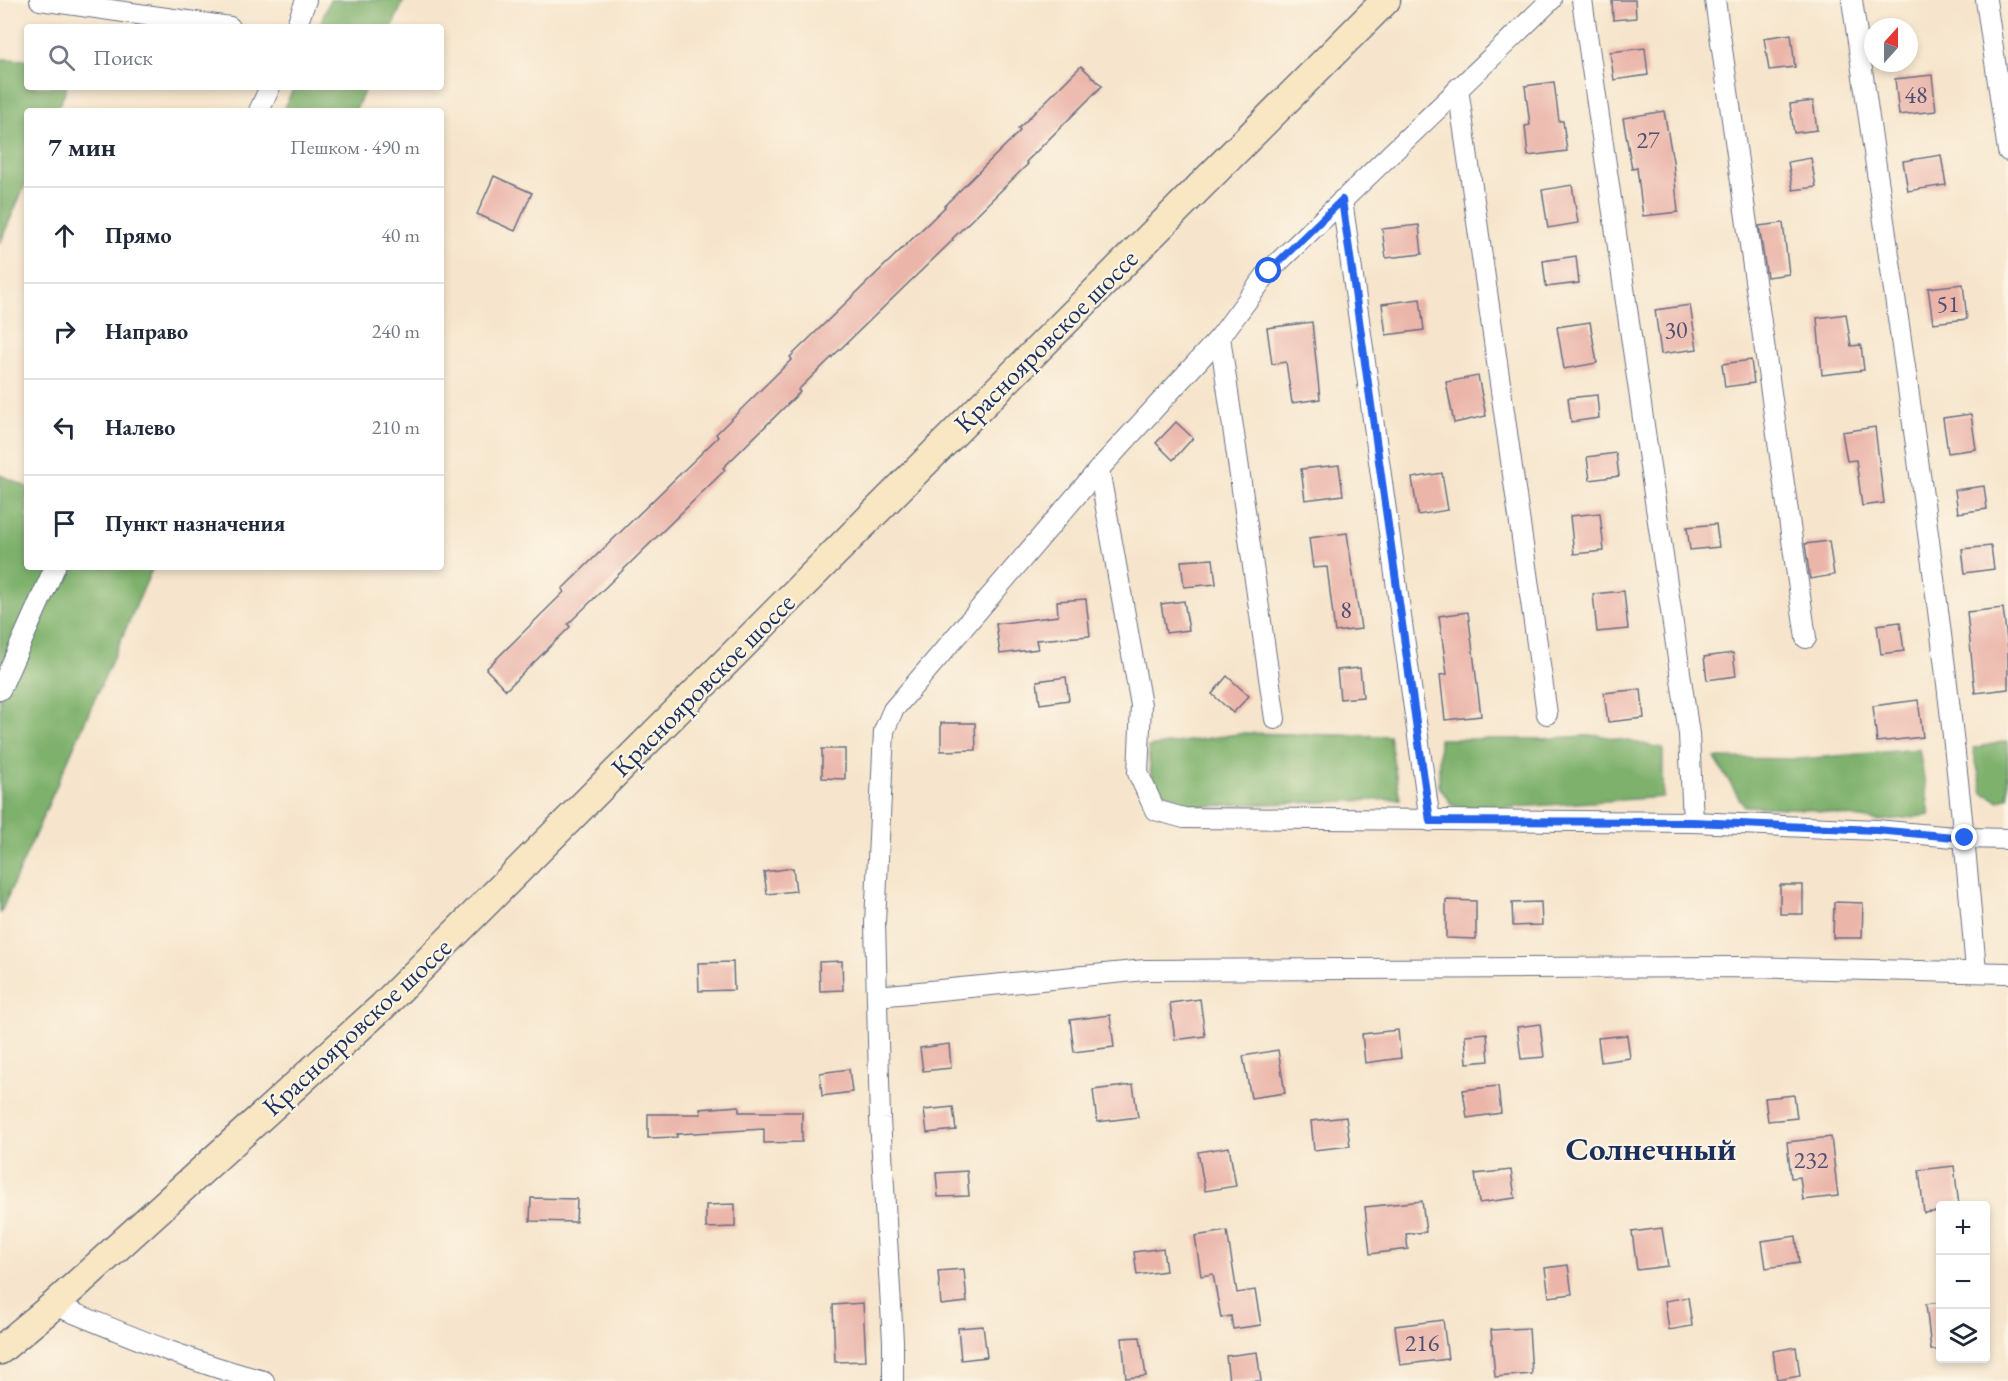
<!DOCTYPE html>
<html lang="ru">
<meta charset="utf-8">
<style>
body{margin:0;font-family:"EB Garamond",serif;background:#f6f6f7;color:#1f2937}
.controls{position:absolute;right:18px;bottom:18px;display:grid;overflow:hidden;border-radius:6px;box-shadow:0 3px 9px #0003}
.controls button{width:54px;height:54px;display:grid;place-items:center;padding:0;border:0;border-bottom:2px solid #e0e1e3;background:#fff;color:#1f2937;font:30px sans-serif}
.compass{position:absolute;left:1864px;top:18px;width:54px;height:54px;border-radius:50%;background:#fff;box-shadow:0 3px 9px #0003;rotate:21deg}
.stop{position:absolute;width:18px;height:18px;margin:-14px;border:4px solid #2563eb;border-radius:50%;background:#fff}
.stop.end{background:#2563eb;border-color:#fff;box-shadow:0 2px 6px #0008}
.list{margin:0;padding:0;list-style:none}
h2{display:flex;justify-content:space-between;align-items:center;height:78px;margin:0;padding:0 24px;font-size:26px}
h2 small{font-size:20px;font-weight:400;color:#747a83}
.list li{display:grid;grid-template-columns:39px 1fr auto;gap:18px;align-items:center;box-sizing:border-box;height:96px;padding:0 24px;border-top:2px solid #e0e1e3}
.list b{display:block;font-size:22px;white-space:nowrap}
.list em{font-size:20px;font-style:normal;color:#747a83}
.icon{flex:none;width:33px;height:33px;fill:none;stroke:currentColor;stroke-width:2;stroke-linecap:round;stroke-linejoin:round}
.map{position:relative;flex:none;width:2008px;height:1381px;overflow:hidden}
.search{position:absolute;background:#fff;box-shadow:0 3px 9px #0003;left:24px;top:24px;width:420px;height:66px;display:flex;align-items:center;gap:15px;box-sizing:border-box;padding:0 21px;border-radius:6px;color:#747a83;font-size:22px}
.panel{position:absolute;background:#fff;box-shadow:0 3px 9px #0003;left:24px;top:108px;width:420px;height:462px;border-radius:6px}
.map>svg:first-child{display:block}
.forest{fill:#7eb16c;stroke:#4c7065;stroke-width:1.5}
.building{fill:#ebb5aa}
.lines{fill:none;stroke-linecap:round;stroke-linejoin:round}
.street-casing{stroke:#686f84;stroke-width:22}
.secondary-casing{stroke:#686f84;stroke-width:31}
.street{stroke:#fff;stroke-width:20}
.secondary{stroke:#f9e7c3;stroke-width:28}
.route{stroke:#2563eb;stroke-width:8}
.labels{text-anchor:middle;stroke-width:4.5;stroke-linejoin:round;paint-order:stroke}
.number-label{font-size:24px;fill:#4f5071}
.street-label{font-size:27px;fill:#1b2f5e;stroke:#fcf5e5}
.district-label{font-size:33px;font-weight:bold;fill:#1b2f5e;stroke:#fcf5e5}
</style>
<div class="map">
<svg width="2008" height="1381" viewBox="0 0 2008 1381">
<rect width="100%" height="100%" fill="#fcf5e5"/>
<filter id="ink" filterUnits="userSpaceOnUse"><feTurbulence type="fractalNoise" baseFrequency=".0167" numOctaves="2"/><feDisplacementMap in="SourceGraphic" scale="12" xChannelSelector="R" yChannelSelector="G"/><feConvolveMatrix kernelMatrix="1 2 1 2 8 2 1 2 1" color-interpolation-filters="sRGB"/></filter>
<filter id="wash" filterUnits="userSpaceOnUse"><feTurbulence type="fractalNoise" baseFrequency=".008" numOctaves="4" result="noise"/><feDisplacementMap in="SourceGraphic" scale="24" xChannelSelector="R" yChannelSelector="G"/><feGaussianBlur stdDeviation="1.35" result="paint"/><feColorMatrix in="noise" values="0 0 0 0 0 0 0 0 0 0 0 0 0 0 0 0 0 1.4 0 .05"/><feComposite in="paint" operator="in"/></filter>
<g filter="url(#wash)">
<rect width="100%" height="100%" fill="#f6e5cc"/>
<g class="forest">
<path d="M330,0h74l-12,27h-73z"/>
<path d="M0,59l27,1v27h40l-10,24h-30v69l-27,63z"/>
<path d="M294,87h72l-11,24h-72z"/>
<path d="M0,475l27,12v80h126l-153,347z"/>
<path d="M1245,733l144,3 11,63 -218,8 -30,-20 -4,-40z"/>
<path d="M1598,735l65,13v49l-190,13 -21,-5 -13,-19v-47h102z"/>
<path d="M2008,741v56l-9,4 -16,-8 -10,-45z"/>
<path d="M1919,749l11,66 -52,6 -70,-12 -64,-3 -29,-48 86,1z"/>
</g>
<g id="blocks">
<g class="building">
<path d="M1612,0h23l1,18 -23,2z"/>
<path d="M1791,34l4,33 -26,3 -5,-32z"/>
<path d="M1645,48l3,27 -34,5 -4,-28z"/>
<path d="M1081,66l21,20 -76,76 2,2 -76,75 1,1 -155,150 2,2 -77,76 2,2 -157,154 2,3 -64,63 -20,-21 78,-77 -2,-3 156,-152 -2,-3 76,-75 -2,-2 155,-150 -1,-1 76,-75 -2,-2z"/>
<path d="M1932,75l4,36 -37,4 -4,-36z"/>
<path d="M1554,82l5,39h4l4,30 -39,5 -3,-30 5,-1 -5,-39z"/>
<path d="M1813,101l4,29 -23,3 -4,-29z"/>
<path d="M1664,111l9,50 5,51 -35,4 -6,-48 -5,1 -9,-51z"/>
<path d="M1941,155l5,30 -38,6 -5,-30z"/>
<path d="M1811,158l5,29 -23,3 -5,-28z"/>
<path d="M494,176l38,17 -17,38 -38,-17z"/>
<path d="M1572,185l6,38 -30,5 -6,-38z"/>
<path d="M1783,223l6,51 -22,3 -8,-51z"/>
<path d="M1419,225l3,29 -36,4 -4,-29z"/>
<path d="M1576,256l3,27 -33,4 -3,-26z"/>
<path d="M1963,284l4,35 -34,4 -5,-35z"/>
<path d="M1420,299l4,31 -38,5 -4,-31z"/>
<path d="M1690,305l7,44 -36,5 -6,-44z"/>
<path d="M1846,314l5,32 10,-1 3,25 -42,5 -5,-57z"/>
<path d="M1312,322l8,77 -28,4 -6,-41 -14,2 -5,-36z"/>
<path d="M1590,322l7,41 -33,6 -7,-42z"/>
<path d="M1751,360l3,23 -29,4 -3,-23z"/>
<path d="M1478,376l8,40 -32,7 -8,-41z"/>
<path d="M1597,395l2,23 -28,4 -3,-24z"/>
<path d="M1971,414l5,35 -28,4 -5,-35z"/>
<path d="M1176,422l17,16 -20,22 -17,-17z"/>
<path d="M1875,427l9,76 -22,3 -6,-46 -9,1 -5,-29z"/>
<path d="M1616,453l3,23 -29,4 -3,-23z"/>
<path d="M1339,465l4,30 -38,5 -4,-31z"/>
<path d="M1442,473l6,37 -30,5 -6,-37z"/>
<path d="M1984,486l3,23 -29,4 -3,-23z"/>
<path d="M1600,513l4,38 -30,3 -4,-38z"/>
<path d="M1716,524l3,23 -29,3 -3,-23z"/>
<path d="M1347,533l14,96 -26,3 -8,-65 -14,1 -4,-30z"/>
<path d="M1829,541l5,34 -24,4 -5,-35z"/>
<path d="M1991,546l3,23 -29,4 -3,-24z"/>
<path d="M1213,559l3,25 -32,3 -3,-26z"/>
<path d="M1624,591l4,38 -31,3 -4,-38z"/>
<path d="M1086,599l4,37 -54,4 2,9 -38,5 -4,-30 62,-8 -1,-15z"/>
<path d="M1184,601l5,29 -23,3 -5,-29z"/>
<path d="M2003,608l5,41v40l-33,4 -8,-81z"/>
<path d="M1468,612l13,104 -36,4 -5,-45 7,-1 -8,-58z"/>
<path d="M1900,622l4,29 -23,3 -4,-29z"/>
<path d="M1733,653l3,23 -29,4 -3,-23z"/>
<path d="M1360,668l3,29 -23,2 -3,-29z"/>
<path d="M1227,676l22,20 -16,17 -21,-19z"/>
<path d="M1066,677l3,23 -29,4 -3,-23z"/>
<path d="M1641,689l3,29 -36,4 -4,-29z"/>
<path d="M1918,700l5,37 -46,5 -4,-36z"/>
<path d="M941,723h34l1,27 -35,1z"/>
<path d="M822,749h23v30l-23,-1z"/>
<path d="M793,868l3,23 -29,3 -3,-22z"/>
<rect x="1780" y="885" width="23" height="29"/>
<path d="M1446,900l30,1v38l-30,-1z"/>
<path d="M1541,902l1,23 -29,1 -1,-23z"/>
<path d="M1834,902l29,1 -1,35h-29z"/>
<path d="M842,961l1,29 -23,1 -1,-29z"/>
<path d="M733,962l1,28 -35,1 -1,-28z"/>
<path d="M1200,999l5,37 -30,4 -5,-37z"/>
<path d="M1110,1015l4,32 -40,5 -4,-32z"/>
<path d="M1540,1024l4,33 -23,2 -4,-32z"/>
<path d="M1398,1030l3,28 -36,5 -3,-29z"/>
<path d="M1487,1033l2,28 -22,2 -2,-28z"/>
<path d="M1627,1035l3,23 -29,4 -3,-24z"/>
<path d="M949,1044l2,24 -28,3 -3,-23z"/>
<path d="M1278,1050l7,43 -34,5 -8,-42z"/>
<path d="M849,1069l3,23 -30,4 -2,-23z"/>
<path d="M1133,1085l5,32 -41,5 -4,-32z"/>
<path d="M1498,1086l3,27 -34,5 -4,-28z"/>
<path d="M1794,1095l3,23 -29,3 -3,-23z"/>
<path d="M739,1106v6h63v30l-38,1v-14l-87,5v3l-29,1v-24h53l-1,-5z"/>
<path d="M953,1107l3,23 -29,3 -3,-23z"/>
<path d="M1346,1117l4,29 -36,4 -3,-29z"/>
<path d="M1831,1137l7,59 -35,4 -3,-23 -9,1 -4,-36z"/>
<path d="M1229,1147l7,39 -31,5 -7,-39z"/>
<path d="M1954,1166l5,40h-18v5l-17,2 -5,-43z"/>
<path d="M1511,1170l4,28 -36,5 -4,-29z"/>
<path d="M967,1171l2,25 -31,1 -2,-24z"/>
<path d="M531,1198l46,1 -1,23 -46,-1z"/>
<path d="M1422,1201l4,31 -20,2 2,15 -38,5 -5,-47z"/>
<path d="M735,1204v23l-29,1v-23z"/>
<path d="M1662,1228l6,38 -31,4 -5,-38z"/>
<path d="M1227,1231l10,62 18,-3 6,35 -28,4 -2,-13 -10,2 -8,-44 -12,2 -6,-40z"/>
<path d="M1796,1236l3,27 -33,5 -4,-27z"/>
<path d="M1163,1248l3,23 -29,4 -3,-23z"/>
<path d="M1568,1265l4,29 -23,3 -4,-29z"/>
<path d="M964,1269l3,33 -26,3 -3,-34z"/>
<path d="M1688,1297l4,29 -23,4 -4,-29z"/>
<path d="M1941,1302v48h-10l-5,-46z"/>
<path d="M863,1303l3,58 -31,1 -2,-57z"/>
<path d="M1443,1320l5,39 -48,6 -5,-39z"/>
<path d="M983,1326l4,31 -26,3 -3,-32z"/>
<path d="M1529,1328l3,46 -37,3 -4,-47z"/>
<path d="M1140,1337l6,39 -20,2 -4,-40z"/>
<path d="M1796,1347l4,29 -23,4 -4,-29z"/>
<path d="M1257,1352l4,29h-32l-3,-25z"/>
</g>
</g>
</g>
<g filter="url(#ink)">
<use href="#blocks" fill-opacity="0" stroke="#686f84" stroke-width="1.5"/>
<g class="lines">
<defs>
<g id="street">
<path d="M40,0l190,27"/>
<path d="M1582,0l107,734 4,88"/>
<path d="M1715,0l91,638"/>
<path d="M1852,0c46,323 98,646 124,971"/>
<path d="M1986,0l22,151"/>
<path d="M296,27l10,-27"/>
<path d="M1458,88l89,626"/>
<path d="M259,111l11,-24"/>
<path d="M1342,200l88,621"/>
<path d="M1220,337l55,382"/>
<path d="M1099,469l42,236 -3,68 17,37 29,8 509,4 183,8 89,8 43,1"/>
<path d="M0,690l55,-123"/>
<path d="M878,996l267,-26 595,-3 268,6"/>
<path d="M54,1305c69,28 138,58 210,76"/>
<path d="M893,1381v-40l-13,-222 -5,-196 9,-192 9,-21 206,-241 121,-132 49,-66 282,-271"/>
</g>
<path id="secondary" d="M0,1350l54,-45 329,-299 1003,-1006"/>
</defs>
<use href="#street" class="street-casing"/>
<use href="#secondary" class="secondary-casing"/>
<use href="#street" class="street"/>
<use href="#secondary" class="secondary"/>
</g>
</g>
<g class="lines" filter="url(#ink)">
<path class="route" d="M1269,271l73,-71 88,621 263,1 183,8 89,8"/>
</g>
<g class="labels">
<g class="number-label">
<text x="1916" y="103">48</text>
<text x="1648" y="148">27</text>
<text x="1948" y="312">51</text>
<text x="1676" y="338">30</text>
<text x="1346" y="618">8</text>
<text x="1811" y="1168">232</text>
<text x="1422" y="1351">216</text>
</g>
<g class="street-label">
<text transform="translate(1046 341) rotate(-45)" y="9">Краснояровское шоссе</text>
<text transform="translate(703 685) rotate(-45)" y="9">Краснояровское шоссе</text>
<text transform="translate(357 1027) rotate(-43)" y="9">Краснояровское шоссе</text>
</g>
<g class="district-label">
<text x="1651" y="1160">Солнечный</text>
</g>
</g>
</svg>
<div class="controls">
<button>+</button>
<button>−</button>
<button><svg class="icon" aria-label="layers" viewBox="0 0 24 24"><path d="M12 4l9 5-9 5-9-5zM3 14l9 5 9-5"/></svg></button>
</div>
<svg class="compass" viewBox="-18 -18 36 36"><path d="M0-13l5 13h-10z" fill="#e53935"/><path d="M0 13l5-13h-10z" fill="#747a83"/></svg>
<div class="stop" style="left:1269px;top:271px"></div>
<div class="stop end" style="left:1965px;top:838px"></div>
<div class="search"><svg class="icon" aria-label="search" viewBox="0 0 24 24"><circle cx="10" cy="10" r="6"/><path d="M15 15l6 6"/></svg>Поиск</div>
<section class="panel">
<h2>7 мин<small>Пешком · 490 m</small></h2>
<ul class="list">
<li><svg class="icon" aria-label="ahead" viewBox="0 0 24 24"><path d="M12 20V5M6 11l6-6 6 6"/></svg><div><b>Прямо</b></div><em>40 m</em></li>
<li><svg class="icon" aria-label="right" viewBox="0 0 24 24"><path d="M7 20v-9h11M14 6l5 5-5 5"/></svg><div><b>Направо</b></div><em>240 m</em></li>
<li><svg class="icon" aria-label="left" viewBox="0 0 24 24"><path d="M17 20v-9H6M10 6l-5 5 5 5"/></svg><div><b>Налево</b></div><em>210 m</em></li>
<li><svg class="icon" aria-label="arrive" viewBox="0 0 24 24"><path d="M6 21V4h12l-3 4 3 4H6"/></svg><div><b>Пункт назначения</b></div></li>
</ul>
</section>
</div>
